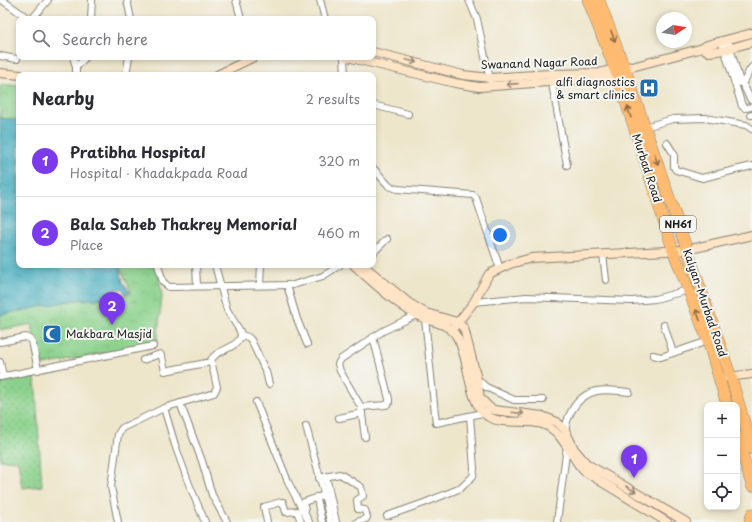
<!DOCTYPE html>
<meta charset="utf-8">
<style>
body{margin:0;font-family:"Playpen Sans",sans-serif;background:#f7f7f7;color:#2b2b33}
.controls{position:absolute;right:12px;bottom:12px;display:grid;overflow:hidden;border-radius:8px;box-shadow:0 2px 6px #0003}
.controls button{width:36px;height:36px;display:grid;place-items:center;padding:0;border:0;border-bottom:1px solid #e1e1e2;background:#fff;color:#2b2b33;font:20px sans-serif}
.compass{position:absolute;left:656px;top:12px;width:36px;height:36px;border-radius:50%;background:#fff;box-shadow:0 2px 6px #0003;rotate:78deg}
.you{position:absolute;left:500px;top:235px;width:14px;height:14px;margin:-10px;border:3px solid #fff;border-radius:50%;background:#1a73e8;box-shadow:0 0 0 6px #1a73e833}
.badge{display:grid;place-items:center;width:26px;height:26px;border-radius:50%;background:#7c3aed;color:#fff;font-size:13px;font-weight:700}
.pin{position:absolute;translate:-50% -33px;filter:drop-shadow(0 1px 2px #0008)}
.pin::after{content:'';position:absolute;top:21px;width:14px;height:12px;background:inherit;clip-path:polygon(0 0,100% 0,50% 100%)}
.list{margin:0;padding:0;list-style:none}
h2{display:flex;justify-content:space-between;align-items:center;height:52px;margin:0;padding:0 16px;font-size:17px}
h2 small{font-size:13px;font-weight:400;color:#7c7c81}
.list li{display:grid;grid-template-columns:26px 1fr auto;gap:12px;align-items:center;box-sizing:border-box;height:72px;padding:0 16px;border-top:1px solid #e1e1e2}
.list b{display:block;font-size:15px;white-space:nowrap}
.list p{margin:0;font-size:13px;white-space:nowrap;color:#7c7c81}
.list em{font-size:13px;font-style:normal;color:#7c7c81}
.icon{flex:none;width:22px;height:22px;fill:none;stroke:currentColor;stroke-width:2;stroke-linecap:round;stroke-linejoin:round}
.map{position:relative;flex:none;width:752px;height:522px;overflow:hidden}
.search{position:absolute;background:#fff;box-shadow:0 2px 6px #0003;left:16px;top:16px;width:360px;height:44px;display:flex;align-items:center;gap:10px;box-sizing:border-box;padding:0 14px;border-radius:8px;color:#7c7c81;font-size:15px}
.panel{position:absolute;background:#fff;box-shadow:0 2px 6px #0003;left:16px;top:72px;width:360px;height:196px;border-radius:8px}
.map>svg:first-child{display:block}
.grass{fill:url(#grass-dots);stroke:#547754}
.park{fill:url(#park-crowns);stroke:#547754}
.water{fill:url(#water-ripples);stroke:#2e646c}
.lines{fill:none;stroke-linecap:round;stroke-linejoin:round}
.street-casing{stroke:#858174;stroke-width:8}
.secondary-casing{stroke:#858174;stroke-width:10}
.highway-casing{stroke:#858174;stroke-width:12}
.street{stroke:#fff;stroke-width:6}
.secondary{stroke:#ffe4c6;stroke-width:8}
.highway{stroke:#ffbb71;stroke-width:11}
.oneway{stroke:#8e6c46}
.oneway2{stroke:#998a7a}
.labels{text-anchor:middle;stroke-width:4;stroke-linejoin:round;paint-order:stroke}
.shield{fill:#f6f6f2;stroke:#5d5d5c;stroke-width:1}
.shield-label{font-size:10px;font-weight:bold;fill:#1c1c1c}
.street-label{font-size:11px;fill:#1c1c1c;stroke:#f6f6f2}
.poi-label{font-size:11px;fill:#1c1c1c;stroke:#f6f6f2;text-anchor:end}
</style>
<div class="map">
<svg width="752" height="522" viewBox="0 0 752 522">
<defs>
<pattern id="grass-dots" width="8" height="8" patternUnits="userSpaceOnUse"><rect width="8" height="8" fill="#8cd28d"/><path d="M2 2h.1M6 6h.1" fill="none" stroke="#78b479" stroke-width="1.8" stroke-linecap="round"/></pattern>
<pattern id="park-crowns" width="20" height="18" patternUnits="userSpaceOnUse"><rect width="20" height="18" fill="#8cd28d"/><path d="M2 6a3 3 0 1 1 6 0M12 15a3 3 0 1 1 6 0" fill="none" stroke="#78b479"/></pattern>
<pattern id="water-ripples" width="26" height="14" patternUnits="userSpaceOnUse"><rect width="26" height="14" fill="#3fabbd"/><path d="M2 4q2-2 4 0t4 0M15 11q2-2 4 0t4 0" fill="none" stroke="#348a99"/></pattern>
</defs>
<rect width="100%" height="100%" fill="#f6f6f2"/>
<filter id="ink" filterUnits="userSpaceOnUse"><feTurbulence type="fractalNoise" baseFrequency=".025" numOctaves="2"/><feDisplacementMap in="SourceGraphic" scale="8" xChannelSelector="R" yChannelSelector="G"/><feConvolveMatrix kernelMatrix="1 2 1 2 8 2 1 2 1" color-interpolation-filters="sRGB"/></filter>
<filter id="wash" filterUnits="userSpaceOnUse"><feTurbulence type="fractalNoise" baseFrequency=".012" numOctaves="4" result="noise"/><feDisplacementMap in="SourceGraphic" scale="16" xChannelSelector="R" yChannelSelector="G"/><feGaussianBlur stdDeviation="0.9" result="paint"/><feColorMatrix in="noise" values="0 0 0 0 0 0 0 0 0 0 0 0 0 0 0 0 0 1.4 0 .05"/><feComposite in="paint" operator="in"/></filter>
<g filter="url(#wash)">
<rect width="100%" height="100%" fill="#eee6cb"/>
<path class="grass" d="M35,377l7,109 -20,2 -4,-27 -18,-1v-77z"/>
<g class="park">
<path d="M0,85h19v35l-19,-2z"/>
<path d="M119,265h38l5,31 -5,47 -119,23 -6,-42 -32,6v-15l68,-14 43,-3 19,-4 1,-3z"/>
</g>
<path class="water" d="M0,118l19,2v145h100l4,17 7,10 -5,2 -2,-5h-6l-4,3 -1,5 -38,3 -74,15z"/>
</g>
<g filter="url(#ink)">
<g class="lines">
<defs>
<g id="street">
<path d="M2,0l27,19"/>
<path d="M127,0l4,19"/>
<path d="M236,0l5,19"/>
<path d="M320,0l5,19"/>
<path d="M469,0l8,19 13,61"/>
<path d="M32,19l16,-19"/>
<path d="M91,19l1,-19"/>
<path d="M722,42l20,64 3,2 7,-1"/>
<path d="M729,44l11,38c7,5 6,13 12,19"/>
<path d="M0,56l17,3"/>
<path d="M73,57l3,10v8"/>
<path d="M344,57l1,18"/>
<path d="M76,67l10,-10"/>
<path d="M126,75l3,-18"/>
<path d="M551,78l16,87"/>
<path d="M740,82l5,-2 4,-9 3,-4"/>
<path d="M373,105l35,9"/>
<path d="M751,115h1"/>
<path d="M645,127l28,-8 32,-1 41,7 6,4"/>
<path d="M667,143l7,11v13l2,3 26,8 50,-12"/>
<path d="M373,168l16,18 8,3 76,6 3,3 24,71"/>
<path d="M373,253l14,-14"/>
<path d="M603,254l3,26"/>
<path d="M158,265l5,17 6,5 124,-2 30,-9 17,-11"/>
<path d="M196,265l1,21"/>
<path d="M260,285l1,-20"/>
<path d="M287,285l10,34 10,25"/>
<path d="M474,302l52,-5 106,4 23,-2 33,-9"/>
<path d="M425,319l11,104 51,-11"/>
<path d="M664,325l9,28"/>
<path d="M241,335l7,2 3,3 15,32 3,12"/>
<path d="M373,337l16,62v4l-3,2 -25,2 -21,-36 -2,-7 3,-5 42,-28 33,-16 1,-3"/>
<path d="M0,342l26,-5 4,2 2,2 6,29"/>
<path d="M653,355l8,2 47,-16"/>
<path d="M143,360l17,-6 2,3 3,14 46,-9"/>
<path d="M0,362l3,14"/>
<path d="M0,377l153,-31"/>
<path d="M477,379l9,8 28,13h29"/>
<path d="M256,402l33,82 20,38"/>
<path d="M180,403l22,58 10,34 15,27"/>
<path d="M361,407l4,30"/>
<path d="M164,408l11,37 14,39 16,38"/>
<path d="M339,418l23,-5"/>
<path d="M306,426l17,63 7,33"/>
<path d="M566,433c-1,-8 2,-16 6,-23 14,-24 34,-21 57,-18"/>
<path d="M326,476l10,46"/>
<path d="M319,478l21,-4 21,13 2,9 -6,4 1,9 7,1 2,7 -1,2 -9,3"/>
<path d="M316,497l1,2 5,23"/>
<path d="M305,510l-2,-7 1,-1 20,-7"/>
<path d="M387,516l37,-13 37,-15 12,-12 1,-7 -4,-53"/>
<path d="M118,522l-7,-35 7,-53 4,-6 42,-20 50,-15 3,-6 -6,-27c6,-11 22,-9 30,-23l-1,-6 -13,-21 -12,-45"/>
<path d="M267,522l-3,-15 17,-5h2l3,10 11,-1 4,11"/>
<path d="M557,522l10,-76"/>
</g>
<g id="secondary">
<path d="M703,48l6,4 15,-2 28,-8"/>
<path d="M373,52l90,23 27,3 60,-4 49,-1 25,-7 8,1 71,-19 4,-3 45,-12"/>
<path d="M347,57l108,26 24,4 139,-10 4,-2"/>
<path d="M0,73l21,2"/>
<path d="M217,75l37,-18"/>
<path d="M354,265c16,15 47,44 67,52 13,6 28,6 36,20 13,21 10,64 29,78 14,11 40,4 56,9 21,6 28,33 42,47l83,51"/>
<path d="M363,265l46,38 10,6 7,4 31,9 7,6 13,51 3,19 9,9 5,3 48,6 15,6 8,8 9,19 13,15 99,58"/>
<path d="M455,326l19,-24 15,-28 21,-10 21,-6 155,-8 66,-15"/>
<path d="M719,378l33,-4"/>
</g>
<g id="highway">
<path d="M588,0l30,77 55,173 35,91 19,64"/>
<path d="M599,0l27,72 105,305 21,72"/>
<path d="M737,436l15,50"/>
<path d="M750,522l2,-8"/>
</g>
</defs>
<use href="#street" class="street-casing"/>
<use href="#secondary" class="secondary-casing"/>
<use href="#highway" class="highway-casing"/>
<use href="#street" class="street"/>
<use href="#secondary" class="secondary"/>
<use href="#highway" class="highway"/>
</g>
<defs><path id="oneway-shaft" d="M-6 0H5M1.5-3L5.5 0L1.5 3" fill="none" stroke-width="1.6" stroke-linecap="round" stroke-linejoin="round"/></defs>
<g class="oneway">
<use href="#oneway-shaft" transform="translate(613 36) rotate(69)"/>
<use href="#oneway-shaft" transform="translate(629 112) rotate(-108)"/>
<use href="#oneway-shaft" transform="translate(656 159) rotate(71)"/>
<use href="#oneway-shaft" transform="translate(698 315) rotate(-111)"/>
</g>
<g class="oneway2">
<use href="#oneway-shaft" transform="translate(411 61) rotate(14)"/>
<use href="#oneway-shaft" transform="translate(512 84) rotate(176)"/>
<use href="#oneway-shaft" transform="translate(518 413) rotate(7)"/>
<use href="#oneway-shaft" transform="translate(631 489) rotate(30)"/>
</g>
</g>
<defs>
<symbol id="hospital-square" viewBox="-11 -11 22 22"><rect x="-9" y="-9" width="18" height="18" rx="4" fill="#1f6fb2" stroke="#f6f6f2"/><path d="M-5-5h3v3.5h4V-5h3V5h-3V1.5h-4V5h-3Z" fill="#fff"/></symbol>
<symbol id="mosque-square" viewBox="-11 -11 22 22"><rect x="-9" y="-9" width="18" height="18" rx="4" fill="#1f6fb2" stroke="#f6f6f2"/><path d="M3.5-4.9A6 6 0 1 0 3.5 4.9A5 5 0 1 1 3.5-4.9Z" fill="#fff"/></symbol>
</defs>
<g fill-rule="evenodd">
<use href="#hospital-square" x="638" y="77" width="22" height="22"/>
<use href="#mosque-square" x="41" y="323" width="22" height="22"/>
</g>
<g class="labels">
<rect class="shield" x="660" y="216" width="36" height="16" rx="3"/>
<g class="shield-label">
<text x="678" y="228">NH61</text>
</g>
<g class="street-label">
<text transform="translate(539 63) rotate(-2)" y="4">Swanand Nagar Road</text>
<text transform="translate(647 168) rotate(72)" y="4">Murbad Road</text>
<text transform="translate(705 303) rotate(71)" y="4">Kalyan-Murbad Road</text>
</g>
<g class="poi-label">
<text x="635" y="86">alfi diagnostics<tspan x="635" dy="13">&amp; smart clinics</tspan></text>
<text x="66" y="338" text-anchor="start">Makbara Masjid</text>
</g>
</g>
</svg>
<div class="controls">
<button>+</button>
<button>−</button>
<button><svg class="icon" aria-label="locate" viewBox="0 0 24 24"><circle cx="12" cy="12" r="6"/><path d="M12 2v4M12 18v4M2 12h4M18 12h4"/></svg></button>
</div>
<svg class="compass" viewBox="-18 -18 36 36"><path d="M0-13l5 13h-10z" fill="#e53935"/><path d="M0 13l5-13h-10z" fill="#7c7c81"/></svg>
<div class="you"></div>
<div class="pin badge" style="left:634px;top:478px">1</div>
<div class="pin badge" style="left:112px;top:325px">2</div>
<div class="search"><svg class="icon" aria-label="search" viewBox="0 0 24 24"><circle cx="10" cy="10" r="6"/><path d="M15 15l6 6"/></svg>Search here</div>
<section class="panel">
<h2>Nearby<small>2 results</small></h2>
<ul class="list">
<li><span class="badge">1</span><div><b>Pratibha Hospital</b><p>Hospital · Khadakpada Road</p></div><em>320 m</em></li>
<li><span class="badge">2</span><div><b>Bala Saheb Thakrey Memorial</b><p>Place</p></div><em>460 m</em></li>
</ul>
</section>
</div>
